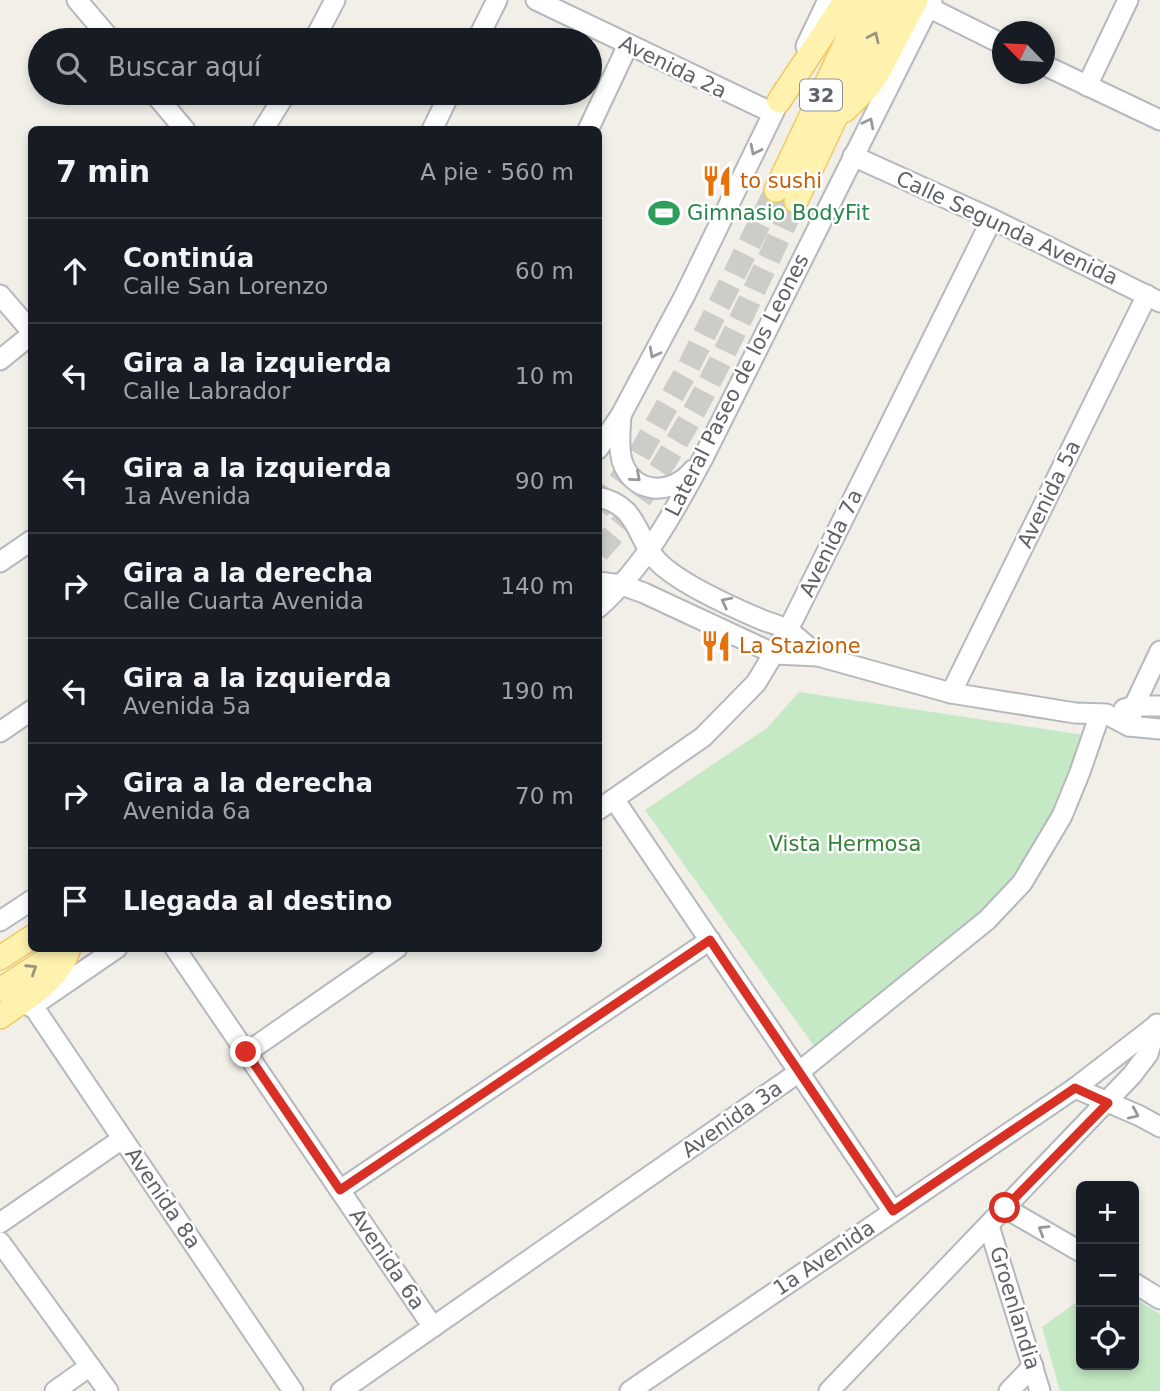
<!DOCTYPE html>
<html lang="es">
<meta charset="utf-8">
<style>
body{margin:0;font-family:"DejaVu Sans",sans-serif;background:#20242c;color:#f1f3f6}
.controls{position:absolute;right:21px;bottom:21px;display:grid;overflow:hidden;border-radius:10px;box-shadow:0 4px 10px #0003}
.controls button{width:63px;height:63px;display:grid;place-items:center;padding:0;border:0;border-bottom:2px solid #363941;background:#171b24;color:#f1f3f6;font:35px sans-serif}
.compass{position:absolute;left:992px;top:21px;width:63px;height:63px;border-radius:50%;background:#171b24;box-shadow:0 4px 10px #0003;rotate:295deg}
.stop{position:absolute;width:21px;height:21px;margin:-16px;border:5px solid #d93025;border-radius:50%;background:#fff}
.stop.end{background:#d93025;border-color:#fff;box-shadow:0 2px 7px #0008}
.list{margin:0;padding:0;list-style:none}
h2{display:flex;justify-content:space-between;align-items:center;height:91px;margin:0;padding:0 28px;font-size:30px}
h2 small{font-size:23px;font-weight:400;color:#9ea1a6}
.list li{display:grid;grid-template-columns:46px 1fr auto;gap:21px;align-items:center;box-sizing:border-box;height:105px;padding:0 28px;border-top:2px solid #363941}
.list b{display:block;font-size:26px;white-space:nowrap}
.list p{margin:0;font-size:23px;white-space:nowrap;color:#9ea1a6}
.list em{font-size:23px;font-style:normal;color:#9ea1a6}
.icon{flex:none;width:38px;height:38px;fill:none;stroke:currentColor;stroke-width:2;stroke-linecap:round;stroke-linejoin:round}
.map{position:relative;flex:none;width:1160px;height:1391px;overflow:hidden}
.search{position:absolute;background:#171b24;box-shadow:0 4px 10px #0003;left:28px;top:28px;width:574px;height:77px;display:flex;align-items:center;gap:18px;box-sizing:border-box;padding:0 24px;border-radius:38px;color:#9ea1a6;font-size:26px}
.panel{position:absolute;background:#171b24;box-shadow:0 4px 10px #0003;left:28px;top:126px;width:574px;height:826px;border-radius:10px}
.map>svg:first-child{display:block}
.green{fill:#c5e8c5}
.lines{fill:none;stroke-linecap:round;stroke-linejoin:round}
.major-tunnel{stroke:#ccccc8;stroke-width:23;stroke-dasharray:23 11;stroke-linecap:butt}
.minor-casing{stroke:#b5b8bc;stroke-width:23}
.major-casing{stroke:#f2c960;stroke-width:26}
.minor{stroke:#fff;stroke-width:19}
.major{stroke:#fff2af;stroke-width:23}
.oneway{stroke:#979581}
.oneway2{stroke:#979a9d}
.route{stroke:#d93025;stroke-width:9}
.labels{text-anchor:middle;stroke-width:5;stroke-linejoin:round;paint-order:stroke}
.shield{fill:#fff;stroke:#8f9295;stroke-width:2}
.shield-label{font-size:19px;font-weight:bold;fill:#5f6368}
.street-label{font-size:21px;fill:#5f6368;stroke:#fff}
.food-label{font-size:21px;fill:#c56008;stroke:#fff;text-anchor:start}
.leisure-label{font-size:21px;fill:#27864d;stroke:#fff;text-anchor:start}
.park-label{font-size:21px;fill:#348238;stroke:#fff}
</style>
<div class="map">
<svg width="1160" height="1391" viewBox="0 0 1160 1391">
<rect width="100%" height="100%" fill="#f1efe8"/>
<g class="green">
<path d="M799,692l285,43 -52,122 -57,63 -161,126 -169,-236 122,-82z"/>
<path d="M1134,1298l26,16v77h-100l-18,-64 39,-28v66h53z"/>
</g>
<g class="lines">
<g class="major-tunnel">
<path d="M598,509l40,-52 49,-87 89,-180"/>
<path d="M598,552c86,-95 143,-236 198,-351"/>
</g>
<defs>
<g id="minor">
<path d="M77,0l34,40"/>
<path d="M536,0l237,113"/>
<path d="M928,7l74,37"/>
<path d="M314,40l21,-40"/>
<path d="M477,40l20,-40"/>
<path d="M806,46l22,-46"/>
<path d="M1044,65l116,55"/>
<path d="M1087,86l41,-86"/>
<path d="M154,93l31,37"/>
<path d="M263,130l23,-37"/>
<path d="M432,130l18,-37"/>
<path d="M588,130l40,-85"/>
<path d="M853,156l139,63 168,83"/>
<path d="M0,295l32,37"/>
<path d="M0,360l32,-26"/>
<path d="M621,416c-1,15 -3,30 1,45 11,34 50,35 71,9"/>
<path d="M598,449l23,-34 64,-120 100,-206"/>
<path d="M598,497c45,9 36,47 67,71 23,19 67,39 95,51 9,4 21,6 29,12 10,7 20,17 29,25"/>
<path d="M0,562l32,-22"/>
<path d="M598,582l24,3 22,8 131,61 43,2 133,37 124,20 31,1 23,12 31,3"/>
<path d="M598,608c47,-42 76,-96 105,-150l229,-458"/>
<path d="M951,693l196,-398"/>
<path d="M1124,709l10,-3h26"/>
<path d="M1129,726l5,-20 26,-55"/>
<path d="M0,732l32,-22"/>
<path d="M614,799l279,412"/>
<path d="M598,810l105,-73 53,-54 32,-53 204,-411"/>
<path d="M0,921l32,-21"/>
<path d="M175,948l258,379"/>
<path d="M33,1006l260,385"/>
<path d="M31,1007l86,-59"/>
<path d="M246,1053l151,-105"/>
<path d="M1075,1088l65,28 20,11"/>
<path d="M340,1190l370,-250"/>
<path d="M1005,1208l76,44"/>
<path d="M0,1223l122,-84"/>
<path d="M989,1226l51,165"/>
<path d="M0,1242l108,149"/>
<path d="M1134,1283l26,16"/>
<path d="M55,1391l35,-25"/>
<path d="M341,1391l458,-319 188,-152 35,-37 40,-67 18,-44 20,-58"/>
<path d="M630,1391l445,-303 79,-61"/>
<path d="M829,1391l303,-316 16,-21 9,-30"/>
<path d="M1009,1391l24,-25"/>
</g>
<g id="major">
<path d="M779,101l67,-101"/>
<path d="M845,110l24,-24 9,-13 38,-73"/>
<path d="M776,190l90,-190"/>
<path d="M796,201l95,-201"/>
<path d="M0,958l32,-21"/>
<path d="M0,990l64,-42"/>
<path d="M0,1017c26,-19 59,-36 69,-69"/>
</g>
</defs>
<use href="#minor" class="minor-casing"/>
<use href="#major" class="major-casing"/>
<use href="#minor" class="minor"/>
<use href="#major" class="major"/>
</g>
<defs><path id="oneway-chevron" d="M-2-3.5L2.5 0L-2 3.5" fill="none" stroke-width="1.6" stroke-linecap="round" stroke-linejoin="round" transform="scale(1.75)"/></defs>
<g class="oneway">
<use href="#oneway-chevron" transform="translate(874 37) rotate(-65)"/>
<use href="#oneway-chevron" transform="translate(32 969) rotate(-33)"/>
</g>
<g class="oneway2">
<use href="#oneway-chevron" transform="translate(869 123) rotate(-63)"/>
<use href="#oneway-chevron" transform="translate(755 150) rotate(116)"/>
<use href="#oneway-chevron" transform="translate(654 353) rotate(118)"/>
<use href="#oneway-chevron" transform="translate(636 477) rotate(41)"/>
<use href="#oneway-chevron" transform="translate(726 602) rotate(-153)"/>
<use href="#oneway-chevron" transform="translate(1134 1114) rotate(24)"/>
<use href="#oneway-chevron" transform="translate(1043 1230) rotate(-149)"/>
</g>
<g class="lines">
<path class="route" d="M246,1052l94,138 370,-250 183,271 182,-123 33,15 -103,105"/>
</g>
<defs>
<symbol id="restaurant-bare" viewBox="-9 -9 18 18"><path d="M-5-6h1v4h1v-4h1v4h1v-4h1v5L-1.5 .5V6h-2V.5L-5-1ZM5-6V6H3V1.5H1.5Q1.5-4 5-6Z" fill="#e8710a" stroke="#fff" stroke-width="2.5" paint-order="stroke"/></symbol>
<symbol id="stadium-bare" viewBox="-9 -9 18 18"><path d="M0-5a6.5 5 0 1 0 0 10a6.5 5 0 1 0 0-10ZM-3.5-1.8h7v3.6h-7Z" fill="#2e9e5b" stroke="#fff" stroke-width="2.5" paint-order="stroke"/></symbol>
</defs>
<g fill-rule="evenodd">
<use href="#restaurant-bare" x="695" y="159" width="44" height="44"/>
<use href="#stadium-bare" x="642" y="191" width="44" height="44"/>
<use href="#restaurant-bare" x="694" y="624" width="44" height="44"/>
</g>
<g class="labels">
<rect class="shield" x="800" y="79.5" width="42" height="31" rx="5"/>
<g class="shield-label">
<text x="821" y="102">32</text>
</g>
<g class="street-label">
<text transform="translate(673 67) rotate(26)" y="7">Avenida 2a</text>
<text transform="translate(1007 228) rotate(25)" y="7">Calle Segunda Avenida</text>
<text transform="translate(737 385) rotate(-63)" y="7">Lateral Paseo de los Leones</text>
<text transform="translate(1049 494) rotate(-64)" y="7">Avenida 5a</text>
<text transform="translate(831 543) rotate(-64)" y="7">Avenida 7a</text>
<text transform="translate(732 1119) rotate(-35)" y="7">Avenida 3a</text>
<text transform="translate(163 1198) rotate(56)" y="7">Avenida 8a</text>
<text transform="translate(824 1258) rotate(-34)" y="7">1a Avenida</text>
<text transform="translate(387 1259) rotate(56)" y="7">Avenida 6a</text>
<text transform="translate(1015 1308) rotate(73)" y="7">Groenlandia</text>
</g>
<g class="food-label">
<text x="740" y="188">to sushi</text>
<text x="739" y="653">La Stazione</text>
</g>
<g class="leisure-label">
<text x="687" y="220">Gimnasio BodyFit</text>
</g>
<g class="park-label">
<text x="845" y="851">Vista Hermosa</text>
</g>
</g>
</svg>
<div class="controls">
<button>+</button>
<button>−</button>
<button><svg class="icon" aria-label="locate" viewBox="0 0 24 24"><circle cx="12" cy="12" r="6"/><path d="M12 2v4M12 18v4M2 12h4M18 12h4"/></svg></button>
</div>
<svg class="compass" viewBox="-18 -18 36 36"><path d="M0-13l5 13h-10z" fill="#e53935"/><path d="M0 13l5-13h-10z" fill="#9ea1a6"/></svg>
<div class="stop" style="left:1005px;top:1208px"></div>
<div class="stop end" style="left:246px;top:1052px"></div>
<div class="search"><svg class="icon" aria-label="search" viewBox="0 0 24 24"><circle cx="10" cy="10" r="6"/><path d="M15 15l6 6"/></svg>Buscar aquí</div>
<section class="panel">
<h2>7 min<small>A pie · 560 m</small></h2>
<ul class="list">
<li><svg class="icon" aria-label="ahead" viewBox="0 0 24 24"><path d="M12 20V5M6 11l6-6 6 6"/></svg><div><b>Continúa</b><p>Calle San Lorenzo</p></div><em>60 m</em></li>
<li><svg class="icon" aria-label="left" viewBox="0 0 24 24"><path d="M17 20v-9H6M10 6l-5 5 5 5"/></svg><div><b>Gira a la izquierda</b><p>Calle Labrador</p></div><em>10 m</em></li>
<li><svg class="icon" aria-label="left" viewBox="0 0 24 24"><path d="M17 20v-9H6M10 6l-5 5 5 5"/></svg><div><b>Gira a la izquierda</b><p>1a Avenida</p></div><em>90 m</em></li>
<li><svg class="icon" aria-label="right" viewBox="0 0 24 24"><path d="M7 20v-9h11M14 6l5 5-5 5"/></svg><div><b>Gira a la derecha</b><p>Calle Cuarta Avenida</p></div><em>140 m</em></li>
<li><svg class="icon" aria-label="left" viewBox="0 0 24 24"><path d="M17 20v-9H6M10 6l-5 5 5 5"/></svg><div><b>Gira a la izquierda</b><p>Avenida 5a</p></div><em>190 m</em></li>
<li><svg class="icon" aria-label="right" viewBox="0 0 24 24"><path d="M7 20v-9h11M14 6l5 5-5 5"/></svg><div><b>Gira a la derecha</b><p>Avenida 6a</p></div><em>70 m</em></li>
<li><svg class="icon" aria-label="arrive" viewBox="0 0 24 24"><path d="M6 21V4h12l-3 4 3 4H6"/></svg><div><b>Llegada al destino</b></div></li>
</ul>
</section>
</div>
